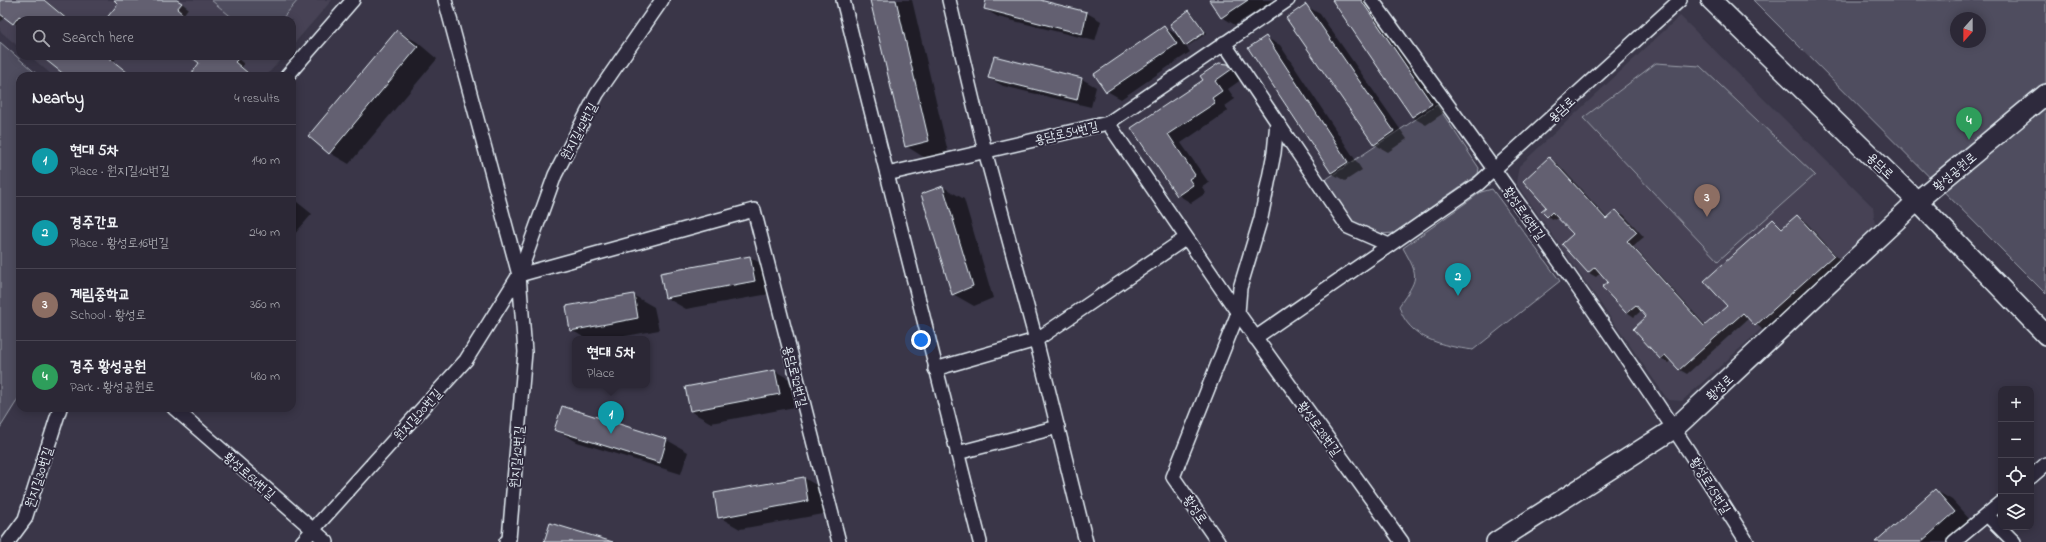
<!DOCTYPE html>
<meta charset="utf-8">
<style>
body{margin:0;font-family:"Indie Flower","Poor Story",sans-serif;background:#34303e;color:#f1f3f6}
.controls{position:absolute;right:12px;bottom:12px;display:grid;overflow:hidden;border-radius:8px;box-shadow:0 2px 10px #0003}
.controls button{width:36px;height:36px;display:grid;place-items:center;padding:0;border:0;border-bottom:1px solid #484451;background:#2c2836;color:#f1f3f6;font:20px sans-serif}
.compass{position:absolute;left:1950px;top:12px;width:36px;height:36px;border-radius:50%;background:#2c2836;box-shadow:0 2px 10px #0003;rotate:201deg}
.you{position:absolute;left:921px;top:340px;width:14px;height:14px;margin:-10px;border:3px solid #fff;border-radius:50%;background:#1a73e8;box-shadow:0 0 0 6px #1a73e833}
.badge{display:grid;place-items:center;width:26px;height:26px;border-radius:50%;background:#95b2f1;color:#fff;font-size:13px;font-weight:700}
.pin{position:absolute;translate:-50% -33px;filter:drop-shadow(0 1px 2px #0008)}
.pin::after{content:'';position:absolute;top:21px;width:14px;height:12px;background:inherit;clip-path:polygon(0 0,100% 0,50% 100%)}
.popup{position:absolute;left:572px;top:336px;width:78px;height:52px;box-sizing:border-box;display:grid;place-content:center;border-radius:8px;background:#2c2836;filter:drop-shadow(0 1px 3px #0005);font-size:13px;white-space:nowrap;color:#a6a6ad}
.popup b{font-size:15px;color:#f1f3f6}
.popup::after{content:'';position:absolute;left:50%;top:100%;margin-left:-8px;border:8px solid transparent;border-top-color:#2c2836}
.list{margin:0;padding:0;list-style:none}
h2{display:flex;justify-content:space-between;align-items:center;height:52px;margin:0;padding:0 16px;font-size:17px}
h2 small{font-size:13px;font-weight:400;color:#a6a6ad}
.list li{display:grid;grid-template-columns:26px 1fr auto;gap:12px;align-items:center;box-sizing:border-box;height:72px;padding:0 16px;border-top:1px solid #484451}
.list b{display:block;font-size:15px;white-space:nowrap}
.list p{margin:0;font-size:13px;white-space:nowrap;color:#a6a6ad}
.list em{font-size:13px;font-style:normal;color:#a6a6ad}
.icon{flex:none;width:22px;height:22px;fill:none;stroke:currentColor;stroke-width:2;stroke-linecap:round;stroke-linejoin:round}
.map{position:relative;flex:none;width:2046px;height:542px;overflow:hidden}
.search{position:absolute;background:#2c2836;box-shadow:0 2px 10px #0003;left:16px;top:16px;width:280px;height:44px;display:flex;align-items:center;gap:10px;box-sizing:border-box;padding:0 14px;border-radius:12px;color:#a6a6ad;font-size:15px}
.panel{position:absolute;background:#2c2836;box-shadow:0 2px 10px #0003;left:16px;top:72px;width:280px;height:340px;border-radius:12px}
.map>svg:first-child{display:block}
.built{fill:#464354}
.green{fill:#504e5f;stroke:#9ca0ac;fill-rule:evenodd}
.shadow{fill:#0007}
.building{fill:#636171;stroke:#e8f1f8}
.lines{fill:none;stroke-linecap:round;stroke-linejoin:round}
.street-casing{stroke:#e8f1f8;stroke-width:16}
.secondary-casing{stroke:#e8f1f8;stroke-width:22}
.street{stroke:#2f2a3d;stroke-width:13}
.secondary{stroke:#2f2a3d;stroke-width:19}
.labels{text-anchor:middle;stroke-width:4;stroke-linejoin:round;paint-order:stroke}
.street-label{font-size:13px;fill:#e8f1f8;stroke:#2f2a3d}
</style>
<div class="map">
<svg width="2046" height="542" viewBox="0 0 2046 542">
<rect width="100%" height="100%" fill="#3a3648"/>
<filter id="ink" filterUnits="userSpaceOnUse"><feTurbulence type="fractalNoise" baseFrequency=".025" numOctaves="2"/><feDisplacementMap in="SourceGraphic" scale="8" xChannelSelector="R" yChannelSelector="G"/><feConvolveMatrix kernelMatrix="1 2 1 2 8 2 1 2 1" color-interpolation-filters="sRGB"/></filter>
<g filter="url(#ink)">
<g class="built">
<path d="M0,0h332l-40,46v-26h-272v28l-20,-17z"/>
<path d="M1680,16l193,191 2,19 -193,175 -14,-1 -152,-217 3,-17z"/>
<path d="M30,56h254l-18,20h-213z"/>
</g>
<g class="green">
<path d="M211,0h87l-17,20h-46z"/>
<path d="M1753,0h293v294zM1956,18h24v24h-24z"/>
<path d="M0,42l39,34h-19v320l-20,32z"/>
<path d="M1656,63l44,3 115,109 -97,86 -135,-143z"/>
<path d="M1437,105l42,63 -1,6 -84,59 -14,1 -27,-12 -31,-40z"/>
<path d="M1492,189l68,92 -87,69c-30,-4 -65,-11 -74,-44 19,-28 21,-28 4,-58l78,-56z"/>
</g>
<g class="shadow">
<path d="M0,0h45l24,20h-49v7l-15,-11 -4,6z"/>
<path d="M115,0h63l10,8 -4,6 7,6h-85l14,-17z"/>
<path d="M871,0h41l36,152 -23,6 -19,-12z"/>
<path d="M987,0h49l51,13 14,8 -6,20 -97,-24 -13,-8z"/>
<path d="M1210,0h64l-39,25 -13,-8z"/>
<path d="M1333,0h36l76,112 -19,13 -14,-8z"/>
<path d="M1306,6l14,8 87,125 -19,13 -14,-8z"/>
<path d="M1190,11l17,22 -19,13 -4,-2 6,8 -69,47 -14,-8 57,-64 15,9z"/>
<path d="M397,31l20,11 20,17 -88,105 -19,-11z"/>
<path d="M1266,38l14,7 82,125 -17,11 -14,-8z"/>
<path d="M50,56h68l-4,5 18,15h-65z"/>
<path d="M192,56h43l9,8 -2,3 11,9h-62l10,-13z"/>
<path d="M994,57l88,22 14,8 -5,20 -88,-21 -14,-8z"/>
<path d="M1228,65l14,8 3,4 -17,12 7,10 -10,7 3,5 -47,32 28,40 -7,4 4,6 -15,10 -13,-8 -45,-66z"/>
<path d="M1549,159l8,4 51,56 9,-8 7,4 20,22 -11,9 73,80 22,-20 45,-86 11,8 13,-12 7,4 36,40 -77,70 -14,-12 -62,56 -7,-4 -9,-10 -3,3 -7,-5 -13,-41 -6,-7 -8,7 -7,-5 -23,-25 6,-5 -9,-10 -5,5 -7,-4 -26,-29 11,-10 -16,-17 -3,3 -8,-4z"/>
<path d="M943,187l21,12 29,99 -19,8 -21,-12z"/>
<path d="M292,198l20,16 -20,23z"/>
<path d="M750,257l21,13 4,23 -89,16 -21,-12z"/>
<path d="M633,295l21,12 5,23 -50,9h-22l-16,-9z"/>
<path d="M775,371l21,12 4,23 -89,17 -21,-12z"/>
<path d="M556,430l111,10 21,12 -7,22 -104,-32z"/>
<path d="M804,478l21,12 4,23 -89,16 -21,-12z"/>
<path d="M1935,490l17,10 20,22 -22,20h-73z"/>
</g>
<g class="building">
<path d="M0,0h44l24,20h-43l-6,-4 -6,8 -13,-10z"/>
<path d="M114,0h63l5,3 -5,6 13,11h-85l13,-16z"/>
<path d="M870,0h26l33,141 -24,6z"/>
<path d="M986,0h54l47,12 -5,22 -98,-25z"/>
<path d="M1209,0h39l-27,18z"/>
<path d="M1332,0h29l71,104 -20,13z"/>
<path d="M1306,4l88,127 -20,14 -88,-127z"/>
<path d="M1189,10l16,22 -20,14 -15,-22z"/>
<path d="M1164,26l13,18 -71,48 -12,-18z"/>
<path d="M397,30l21,17 -89,107 -21,-18z"/>
<path d="M1266,36l82,126 -17,11 -83,-125z"/>
<path d="M49,56h58l21,17v3h-62l-20,-16z"/>
<path d="M190,56h44l4,3 -3,3 13,11 -3,3h-55l9,-13z"/>
<path d="M994,56l88,22 -5,22 -89,-22z"/>
<path d="M1219,63l9,1 4,5 -17,12 7,10 -10,7 3,5 -47,31 27,41 -6,4 4,6 -16,11 -46,-68 72,-48 -3,-4z"/>
<path d="M1549,157l57,62 10,-9 21,22 -10,9 77,85 23,-20 -23,-25 69,-62 9,9 15,-13 37,40 -79,71 -12,-13 -64,57 -14,-15 -5,4 -27,-30 13,-12 -10,-12 -10,8 -24,-26 6,-5 -13,-15 -7,6 -26,-29 11,-10 -21,-22 -5,5 -6,-6 5,-4 -23,-26z"/>
<path d="M943,186l30,100 -21,9 -31,-101z"/>
<path d="M750,256l5,25 -90,17 -5,-25z"/>
<path d="M634,294l4,24 -68,13 -4,-25z"/>
<path d="M775,370l5,24 -90,17 -5,-24z"/>
<path d="M562,406l105,33 -7,24 -106,-33z"/>
<path d="M804,477l4,24 -90,17 -4,-25z"/>
<path d="M1935,489l20,23 -34,30h-46z"/>
<path d="M550,523l63,19h-69z"/>
</g>
<g class="lines">
<defs>
<g id="street">
<path d="M445,0l74,275 6,77 -16,187 -3,3"/>
<path d="M843,0l137,542"/>
<path d="M949,0l36,151 51,189 50,202"/>
<path d="M1372,0c129,178 258,356 375,542"/>
<path d="M287,76l66,-76"/>
<path d="M1277,122l71,105 41,18"/>
<path d="M1108,123l130,190 164,229"/>
<path d="M887,174l221,-51 180,-123"/>
<path d="M519,275l235,-65 85,332"/>
<path d="M1255,338l223,-154 202,-184"/>
<path d="M935,369l101,-29 150,-102"/>
<path d="M174,408l153,134"/>
<path d="M957,453l101,-26"/>
<path d="M2031,477l15,-13"/>
<path d="M1987,515l27,27"/>
<path d="M8,542l17,-23 35,-111"/>
<path d="M302,542l164,-182 53,-85 36,-100 42,-81 65,-94"/>
<path d="M1218,542l-45,-65 65,-164 2,-25 21,-70 13,-65 3,-31 -53,-79"/>
<path d="M1954,542l47,-39"/>
</g>
<g id="secondary">
<path d="M1711,0l206,201 129,134"/>
<path d="M1496,542l179,-114 242,-227 129,-107"/>
</g>
</defs>
<use href="#street" class="street-casing"/>
<use href="#secondary" class="secondary-casing"/>
<use href="#street" class="street"/>
<use href="#secondary" class="secondary"/>
</g>
</g>
<g class="labels">
<g class="street-label">
<text transform="translate(1561 109) rotate(-43)" y="5">용담로</text>
<text transform="translate(578 131) rotate(-62)" y="5">원지길12번길</text>
<text transform="translate(1066 132) rotate(-13)" y="5">용담로54번길</text>
<text transform="translate(1881 165) rotate(44)" y="5">용담로</text>
<text transform="translate(1954 171) rotate(-40)" y="5">황성공원로</text>
<text transform="translate(1525 213) rotate(55)" y="5">황성로16번길</text>
<text transform="translate(796 376) rotate(76)" y="5">용담로92번길</text>
<text transform="translate(1719 387) rotate(-43)" y="5">황성로</text>
<text transform="translate(417 414) rotate(-48)" y="5">원지길20번길</text>
<text transform="translate(1320 428) rotate(54)" y="5">황성로28번길</text>
<text transform="translate(516 457) rotate(-85)" y="5">원지길12번길</text>
<text transform="translate(250 475) rotate(41)" y="5">황성로64번길</text>
<text transform="translate(38 477) rotate(-72)" y="5">원지길30번길</text>
<text transform="translate(1711 485) rotate(58)" y="5">황성로15번길</text>
<text transform="translate(1196 509) rotate(55)" y="5">황성로</text>
</g>
</g>
</svg>
<div class="controls">
<button>+</button>
<button>−</button>
<button><svg class="icon" aria-label="locate" viewBox="0 0 24 24"><circle cx="12" cy="12" r="6"/><path d="M12 2v4M12 18v4M2 12h4M18 12h4"/></svg></button>
<button><svg class="icon" aria-label="layers" viewBox="0 0 24 24"><path d="M12 4l9 5-9 5-9-5zM3 14l9 5 9-5"/></svg></button>
</div>
<svg class="compass" viewBox="-18 -18 36 36"><path d="M0-13l5 13h-10z" fill="#e53935"/><path d="M0 13l5-13h-10z" fill="#a6a6ad"/></svg>
<div class="you"></div>
<div class="pin badge" style="left:611px;top:434px;background:#0f9aa8">1</div>
<div class="popup"><b>현대 5차</b>Place</div>
<div class="pin badge" style="left:1458px;top:296px;background:#0f9aa8">2</div>
<div class="pin badge" style="left:1707px;top:217px;background:#8d6e63">3</div>
<div class="pin badge" style="left:1969px;top:140px;background:#2e9e5b">4</div>
<div class="search"><svg class="icon" aria-label="search" viewBox="0 0 24 24"><circle cx="10" cy="10" r="6"/><path d="M15 15l6 6"/></svg>Search here</div>
<section class="panel">
<h2>Nearby<small>4 results</small></h2>
<ul class="list">
<li><span class="badge" style="background:#0f9aa8">1</span><div><b>현대 5차</b><p>Place · 원지길12번길</p></div><em>140 m</em></li>
<li><span class="badge" style="background:#0f9aa8">2</span><div><b>경주간묘</b><p>Place · 황성로16번길</p></div><em>240 m</em></li>
<li><span class="badge" style="background:#8d6e63">3</span><div><b>계림중학교</b><p>School · 황성로</p></div><em>360 m</em></li>
<li><span class="badge" style="background:#2e9e5b">4</span><div><b>경주 황성공원</b><p>Park · 황성공원로</p></div><em>480 m</em></li>
</ul>
</section>
</div>
